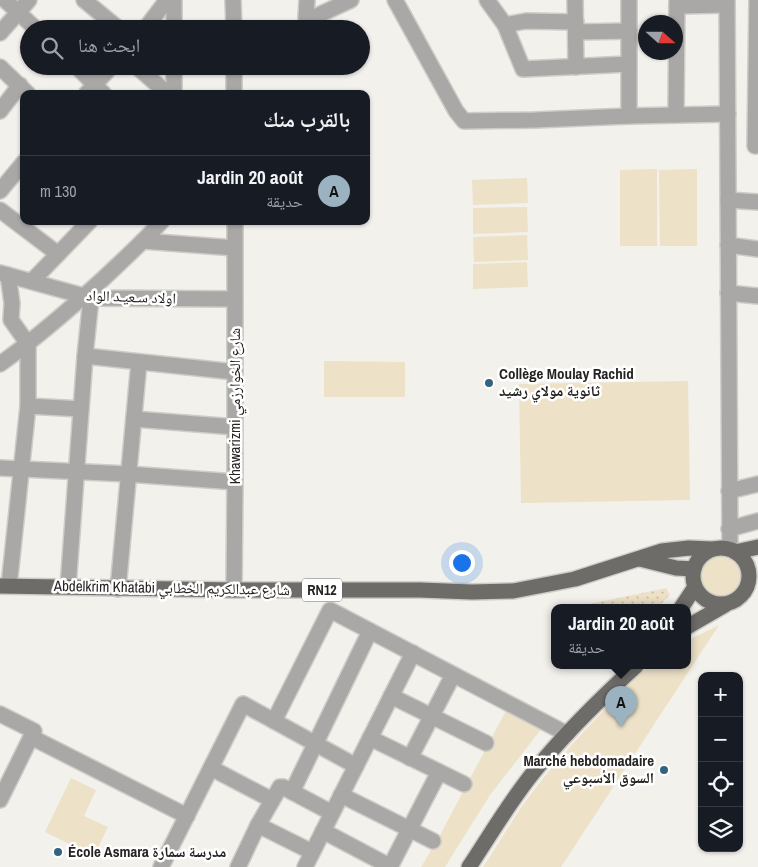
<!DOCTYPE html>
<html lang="ar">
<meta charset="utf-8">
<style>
body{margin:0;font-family:"Archivo Narrow","Noto Naskh Arabic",sans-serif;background:#242831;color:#f1f3f6;direction:rtl}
.controls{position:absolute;right:15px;bottom:15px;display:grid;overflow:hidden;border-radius:10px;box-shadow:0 1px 4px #0004}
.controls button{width:45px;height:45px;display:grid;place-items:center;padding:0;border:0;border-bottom:1px solid #363941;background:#171b24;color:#f1f3f6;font:25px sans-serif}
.compass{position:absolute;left:638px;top:15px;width:45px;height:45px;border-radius:50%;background:#171b24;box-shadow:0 1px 4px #0004;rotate:111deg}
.you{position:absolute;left:461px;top:562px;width:18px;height:18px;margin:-12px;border:4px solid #fff;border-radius:50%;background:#1a73e8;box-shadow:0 0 0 8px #1a73e833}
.badge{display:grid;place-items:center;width:32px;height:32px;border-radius:50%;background:#9bb2c1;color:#111;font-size:16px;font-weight:700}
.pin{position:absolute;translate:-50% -41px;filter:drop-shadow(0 1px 2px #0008)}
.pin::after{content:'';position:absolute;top:26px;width:18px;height:15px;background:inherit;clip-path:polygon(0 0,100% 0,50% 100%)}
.popup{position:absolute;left:551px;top:604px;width:140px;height:65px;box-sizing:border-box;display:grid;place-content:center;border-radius:10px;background:#171b24;filter:drop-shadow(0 1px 4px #0005);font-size:16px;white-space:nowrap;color:#9ea1a6}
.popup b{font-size:19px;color:#f1f3f6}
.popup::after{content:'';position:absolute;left:50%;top:100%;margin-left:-10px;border:10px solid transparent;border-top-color:#171b24}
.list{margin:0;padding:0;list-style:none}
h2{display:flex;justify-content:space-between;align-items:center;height:65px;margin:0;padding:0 20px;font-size:21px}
h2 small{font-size:16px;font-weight:400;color:#9ea1a6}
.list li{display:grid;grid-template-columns:32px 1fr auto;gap:15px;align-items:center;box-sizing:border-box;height:70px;padding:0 20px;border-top:1px solid #363941}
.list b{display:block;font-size:19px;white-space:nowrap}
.list p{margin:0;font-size:16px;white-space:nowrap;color:#9ea1a6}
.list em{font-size:16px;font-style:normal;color:#9ea1a6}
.icon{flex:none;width:28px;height:28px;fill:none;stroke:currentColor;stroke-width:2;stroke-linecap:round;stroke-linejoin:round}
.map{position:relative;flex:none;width:758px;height:867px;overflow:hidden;direction:ltr}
.search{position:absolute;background:#171b24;box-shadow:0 1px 4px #0004;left:20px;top:20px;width:350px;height:55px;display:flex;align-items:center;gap:12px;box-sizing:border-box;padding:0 18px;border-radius:28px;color:#9ea1a6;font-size:19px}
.panel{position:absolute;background:#171b24;box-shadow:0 1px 4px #0004;left:20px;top:90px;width:350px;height:135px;border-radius:10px;direction:rtl}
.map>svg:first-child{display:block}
.green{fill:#ede1c7}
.garden{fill:url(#garden-dots)}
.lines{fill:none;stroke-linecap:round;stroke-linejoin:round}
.minor-casing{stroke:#ceccc7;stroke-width:18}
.major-casing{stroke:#ceccc7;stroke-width:18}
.minor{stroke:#a9a8a6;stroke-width:15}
.major{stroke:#6e6c68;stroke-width:15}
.poi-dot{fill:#326381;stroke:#fff;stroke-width:2}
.labels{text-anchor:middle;stroke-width:5;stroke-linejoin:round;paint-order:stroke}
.shield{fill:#fff;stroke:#666564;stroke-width:1}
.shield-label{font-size:14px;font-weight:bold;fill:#242321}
.street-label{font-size:15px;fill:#242321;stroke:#fff}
.poi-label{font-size:15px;font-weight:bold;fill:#242321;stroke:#fff;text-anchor:start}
</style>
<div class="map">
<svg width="758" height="867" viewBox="0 0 758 867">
<defs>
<pattern id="garden-dots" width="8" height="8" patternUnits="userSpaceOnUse" patternTransform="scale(1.25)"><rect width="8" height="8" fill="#ede1c7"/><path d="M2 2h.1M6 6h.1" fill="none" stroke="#cbc1ab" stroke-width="1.8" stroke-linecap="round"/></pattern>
</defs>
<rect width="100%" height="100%" fill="#f3f1ec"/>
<g class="green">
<path d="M657,169v77h-37v-76z"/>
<path d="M697,169v77h-37l-1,-76z"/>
<path d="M527,178l1,25 -55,2 -1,-25z"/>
<path d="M527,207l1,25 -55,2v-26z"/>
<path d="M527,235l1,25 -54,2 -1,-25z"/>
<path d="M527,262l1,25 -55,2v-25z"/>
<path d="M324,361l81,1v35h-81z"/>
<path d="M688,381l2,119 -169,3 -2,-119z"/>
<circle cx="721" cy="577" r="21"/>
<path d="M719,625l-158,242h-78c14,-21 27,-44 42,-65 36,-49 80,-94 124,-136h38v-25z"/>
<path d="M507,709l35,19 -52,67 -45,72h-24l18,-30z"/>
<path d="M71,778l25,12 -12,26 24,11 -14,29 -49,-24z"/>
</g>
<path class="garden" d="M666,588l4,7 -13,13h-86z"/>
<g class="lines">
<defs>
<g id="minor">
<path d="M5,0l31,29"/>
<path d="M84,0l35,29"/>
<path d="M233,0l1,29"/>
<path d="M307,0l-1,18 2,2 43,-20"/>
<path d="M395,0l61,111 8,10 71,-1 94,-4 99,-2"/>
<path d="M487,0l18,25 21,-4 50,1"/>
<path d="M575,0l1,67"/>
<path d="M727,0l3,549"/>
<path d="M677,6l50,-1"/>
<path d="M505,25l18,44 106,-5"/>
<path d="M145,29l22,-29"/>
<path d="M174,29v-29"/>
<path d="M576,32l53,-1"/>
<path d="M0,33l29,-33"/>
<path d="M76,66l28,28"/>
<path d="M136,66l32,28"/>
<path d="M234,66v28"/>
<path d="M0,67l28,27"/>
<path d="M86,94l26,-28"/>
<path d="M174,94v-28"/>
<path d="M0,111l20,-26"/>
<path d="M676,115l1,-115"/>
<path d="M629,116v-116"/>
<path d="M755,146l2,-146"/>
<path d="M0,191l24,-29"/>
<path d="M728,200l30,2"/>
<path d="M0,210l58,44"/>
<path d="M143,241l92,7"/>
<path d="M728,245l30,4"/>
<path d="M0,273l91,25 144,1"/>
<path d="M8,275l4,28 -1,17 17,24v62l-19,180"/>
<path d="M32,281l58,-60"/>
<path d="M728,293l30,3"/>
<path d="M85,356l150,16"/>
<path d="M0,364c37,-26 71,-56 104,-86 20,-19 40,-37 58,-57"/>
<path d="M28,406l53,3"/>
<path d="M134,419l101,8"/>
<path d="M0,468l128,6 107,8"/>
<path d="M729,491l29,-7"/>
<path d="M729,529l29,-8"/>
<path d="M68,587l17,-231 6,-58"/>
<path d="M118,589l21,-227"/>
<path d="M234,590l1,-108v-261"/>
<path d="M391,696l95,47"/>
<path d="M0,714l34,17 -3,6 156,79"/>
<path d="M274,721l56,-111 237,124"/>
<path d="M370,738l94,46"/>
<path d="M410,758l43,-83"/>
<path d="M211,768l61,32"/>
<path d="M292,792l78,-161"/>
<path d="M341,795l92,46"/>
<path d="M0,800l31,-63"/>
<path d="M258,825l54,27"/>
<path d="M323,831l68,36"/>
<path d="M161,867l82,-163 113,62"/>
<path d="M238,867l20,-42 22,-38h3l49,26"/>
<path d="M305,867l108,-214"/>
<path d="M390,867l49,-95"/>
</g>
<g id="major">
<circle cx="721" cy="576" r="28"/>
<path d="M735,552l23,-5"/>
<path d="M640,559l36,9 18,1"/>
<path d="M0,586l234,4h186l52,2 41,-1 62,-12 87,-28 27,-3 23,1"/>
<path d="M681,608l14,-21"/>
<path d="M687,627l38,-22"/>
<path d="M469,867c22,-33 42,-68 68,-99 30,-37 64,-70 99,-102"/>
</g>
</defs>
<use href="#minor" class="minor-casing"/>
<use href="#major" class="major-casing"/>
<use href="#minor" class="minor"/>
<use href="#major" class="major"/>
</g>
<g class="poi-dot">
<circle cx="489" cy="383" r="5"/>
<circle cx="664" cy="770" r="5"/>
<circle cx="58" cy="852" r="5"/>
</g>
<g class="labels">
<rect class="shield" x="302" y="578.5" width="40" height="23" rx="4"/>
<g class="shield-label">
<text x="322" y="595">RN12</text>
</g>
<g class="street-label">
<text transform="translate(131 297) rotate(2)" y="5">اولاد سـعيـد الواد</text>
<text transform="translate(235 406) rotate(-90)" y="5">Khawarizmi شارع الخوارزمي</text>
<text transform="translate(172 588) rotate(1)" y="5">Abdelkrim Khatabi شارع عبدالكريم الخطابي</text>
</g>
<g class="poi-label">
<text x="499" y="379">Collège Moulay Rachid<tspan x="499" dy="17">ثانوية مولاي رشيد</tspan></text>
<text x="654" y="766" text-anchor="end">Marché hebdomadaire<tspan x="654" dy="17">السوق الأسبوعي</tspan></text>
<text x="68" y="857">École Asmara مدرسة سمارة</text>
</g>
</g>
</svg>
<div class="controls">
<button>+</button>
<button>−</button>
<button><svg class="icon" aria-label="locate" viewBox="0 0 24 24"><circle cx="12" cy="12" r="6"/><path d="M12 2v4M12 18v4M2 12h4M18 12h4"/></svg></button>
<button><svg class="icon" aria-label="layers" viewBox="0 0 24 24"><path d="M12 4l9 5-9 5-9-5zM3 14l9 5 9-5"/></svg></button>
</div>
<svg class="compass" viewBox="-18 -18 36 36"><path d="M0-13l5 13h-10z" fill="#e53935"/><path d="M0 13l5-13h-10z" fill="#9ea1a6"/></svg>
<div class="you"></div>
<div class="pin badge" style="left:621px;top:727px">A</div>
<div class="popup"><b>Jardin 20 août</b>حديقة</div>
<div class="search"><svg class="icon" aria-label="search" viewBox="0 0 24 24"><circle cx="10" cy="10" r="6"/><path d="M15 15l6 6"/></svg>ابحث هنا</div>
<section class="panel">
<h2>بالقرب منك<small></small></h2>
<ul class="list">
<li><span class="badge">A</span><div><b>Jardin 20 août</b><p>حديقة</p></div><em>130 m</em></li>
</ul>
</section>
</div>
